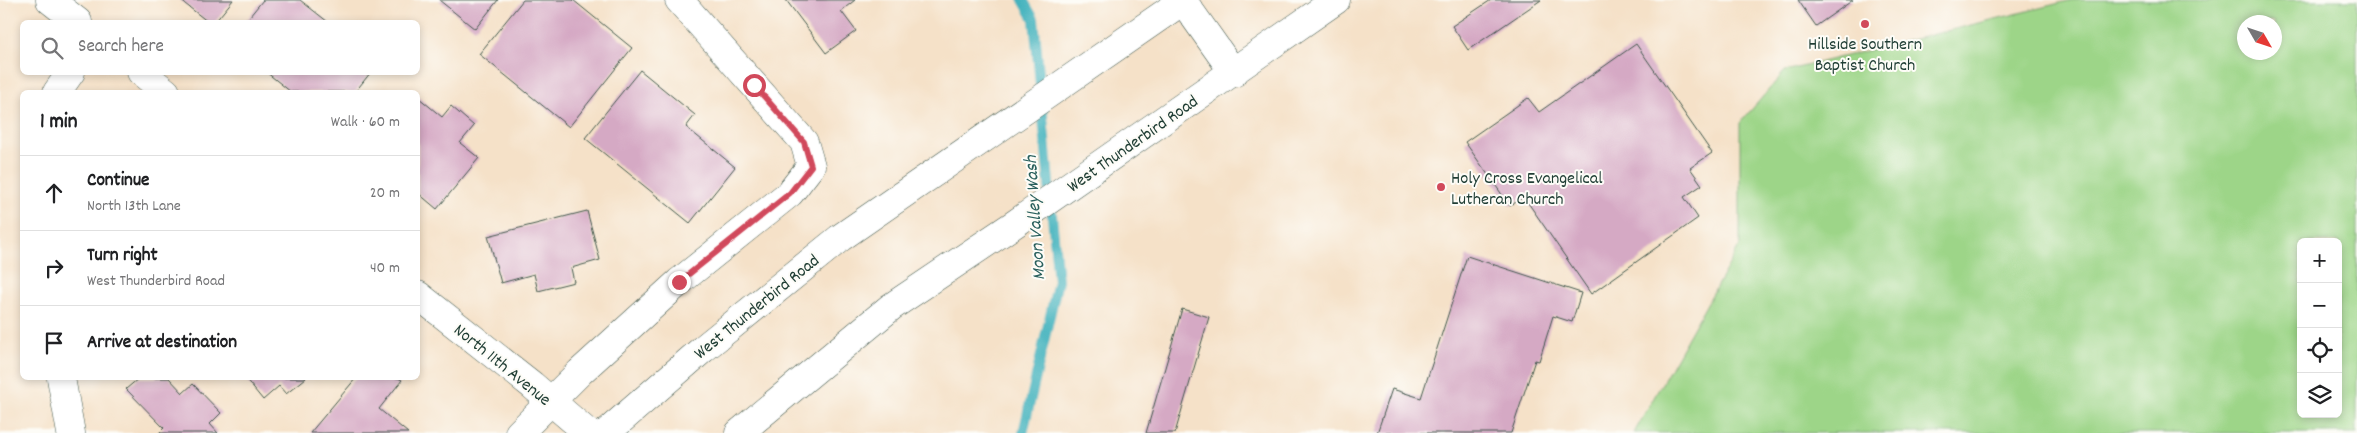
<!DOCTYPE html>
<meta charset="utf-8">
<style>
body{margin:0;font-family:Dekko,sans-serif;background:#f2f2f2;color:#202124}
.controls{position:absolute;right:15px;bottom:15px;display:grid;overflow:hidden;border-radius:8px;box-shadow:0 2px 8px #0003}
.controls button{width:45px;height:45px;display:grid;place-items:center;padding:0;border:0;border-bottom:1px solid #e0e0e0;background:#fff;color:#202124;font:25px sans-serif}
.compass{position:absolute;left:2237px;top:15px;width:45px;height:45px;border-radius:50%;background:#fff;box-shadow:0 2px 8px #0003;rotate:129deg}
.stop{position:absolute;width:15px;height:15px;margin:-11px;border:4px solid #d1495b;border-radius:50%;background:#fff}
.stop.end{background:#d1495b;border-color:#fff;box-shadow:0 1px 5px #0008}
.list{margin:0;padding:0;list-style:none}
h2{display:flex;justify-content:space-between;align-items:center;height:65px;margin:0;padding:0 20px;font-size:21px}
h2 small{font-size:16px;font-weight:400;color:#757577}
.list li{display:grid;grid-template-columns:32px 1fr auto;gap:15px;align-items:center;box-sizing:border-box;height:75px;padding:0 20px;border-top:1px solid #e0e0e0}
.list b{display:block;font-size:19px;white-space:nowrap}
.list p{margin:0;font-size:16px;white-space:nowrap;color:#757577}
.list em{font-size:16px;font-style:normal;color:#757577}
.icon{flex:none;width:28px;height:28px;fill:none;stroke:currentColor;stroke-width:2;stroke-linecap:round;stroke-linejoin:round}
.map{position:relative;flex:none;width:2357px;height:433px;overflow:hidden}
.search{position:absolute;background:#fff;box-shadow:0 2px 8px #0003;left:20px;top:20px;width:400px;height:55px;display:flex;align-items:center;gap:12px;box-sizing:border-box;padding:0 18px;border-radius:8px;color:#757577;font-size:19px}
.panel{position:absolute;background:#fff;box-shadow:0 2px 8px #0003;left:20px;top:90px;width:400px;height:290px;border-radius:8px}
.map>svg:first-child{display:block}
.green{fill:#9dd588;stroke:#5e895e;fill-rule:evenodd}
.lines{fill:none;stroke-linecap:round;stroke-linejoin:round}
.stream{stroke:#44b3be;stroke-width:10}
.building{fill:#d5a9c4}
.minor-casing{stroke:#3f564a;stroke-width:29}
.major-casing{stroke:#3f564a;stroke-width:29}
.minor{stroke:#fff;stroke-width:28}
.major{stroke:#fff;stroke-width:28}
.route{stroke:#d1495b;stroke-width:6}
.poi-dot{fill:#d1495b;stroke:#fdfcf7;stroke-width:2}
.labels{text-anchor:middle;stroke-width:4;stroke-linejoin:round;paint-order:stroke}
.poi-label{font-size:18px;fill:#1f3d34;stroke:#fdfcf7}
.street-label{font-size:18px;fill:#1f3d34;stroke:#fdfcf7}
.water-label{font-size:19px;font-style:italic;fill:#2a605d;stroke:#fdfcf7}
</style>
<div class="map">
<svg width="2357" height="433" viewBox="0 0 2357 433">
<rect width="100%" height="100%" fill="#fdfcf7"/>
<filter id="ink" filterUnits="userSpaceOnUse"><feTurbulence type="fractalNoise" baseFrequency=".02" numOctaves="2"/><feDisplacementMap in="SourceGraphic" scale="10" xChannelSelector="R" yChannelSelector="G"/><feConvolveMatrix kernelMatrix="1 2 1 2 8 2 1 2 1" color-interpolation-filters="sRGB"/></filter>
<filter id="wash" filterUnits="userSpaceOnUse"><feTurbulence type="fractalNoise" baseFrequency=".0096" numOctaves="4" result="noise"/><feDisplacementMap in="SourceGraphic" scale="20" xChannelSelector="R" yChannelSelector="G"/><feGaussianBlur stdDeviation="1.12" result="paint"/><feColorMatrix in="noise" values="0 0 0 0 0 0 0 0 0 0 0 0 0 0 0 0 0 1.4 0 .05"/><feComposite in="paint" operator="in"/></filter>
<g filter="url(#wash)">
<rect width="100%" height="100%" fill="#f5e1c8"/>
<path class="green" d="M2072,0h285v433h-723l106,-188v-122l45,-52zM2244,22h30v30h-30zM2301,242h37v172h-37z"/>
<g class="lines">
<path class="stream" d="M1023,0l11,19 24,262 -35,152"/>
</g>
<g id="blocks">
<g class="building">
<path d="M180,0h53l-18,22h-7z"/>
<path d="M263,0h37l28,22h-83z"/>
<path d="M439,0h59l-23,29z"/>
<path d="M523,0h50l59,48 -63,79 -90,-73z"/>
<path d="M786,0h69l-14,11 15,20 -30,22z"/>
<path d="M1491,0h50l-73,50 -16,-24z"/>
<path d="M1798,0h55l-37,26z"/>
<path d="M1636,44l76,109 -22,15 12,17 -18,12 14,21 -107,76 -67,-97 -14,9 -45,-64 63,-44 11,14z"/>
<path d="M640,70l55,45 -9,12 49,40 -45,56 -105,-85z"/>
<path d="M266,72h105l-16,20h-64z"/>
<path d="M418,97l24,20 9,-11 23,20 -14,17 19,15 -42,51 -19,-16z"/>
<path d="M587,211l13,49 -29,8 3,14 -36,9 -4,-17 -33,9 -13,-47z"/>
<path d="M1467,256l114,37 -9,29 -19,-6 -14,45 -4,-1 -24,73h-134l15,-44 29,9z"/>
<path d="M1182,309l27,8 -34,116h-29z"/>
<path d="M139,378h30l14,15 10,-9 28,29 -11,11 8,9h-59l5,-5 -38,-39z"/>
<path d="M245,378h61l-20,16 -7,-8 -16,14z"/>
<path d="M356,378h42l4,2 -23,29 29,24h-98z"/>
</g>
</g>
</g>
<g filter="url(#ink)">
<use href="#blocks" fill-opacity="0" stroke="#3f564a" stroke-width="1"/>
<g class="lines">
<defs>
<g id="minor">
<path d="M50,0l28,22"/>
<path d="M141,72l25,20"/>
<path d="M57,92l14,-20"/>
<path d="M418,295l114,90 56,48"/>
<path d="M61,378l10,55"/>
<path d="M519,433l61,-61 99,-90 111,-89 21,-27 -7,-24 -125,-142"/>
</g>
<g id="major">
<path d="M1183,1l51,72"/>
<path d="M606,433l97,-84 137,-111 344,-238"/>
<path d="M739,433l152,-126 125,-84 320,-223"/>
</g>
</defs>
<use href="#minor" class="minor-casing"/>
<use href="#major" class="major-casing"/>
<use href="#minor" class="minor"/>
<use href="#major" class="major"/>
</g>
</g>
<g class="lines" filter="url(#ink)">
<path class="route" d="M679,282l111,-89 21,-27 -7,-24 -50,-57"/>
</g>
<g class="poi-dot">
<circle cx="1865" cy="24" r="5"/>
<circle cx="1441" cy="187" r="5"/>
</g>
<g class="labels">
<g class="poi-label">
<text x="1865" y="49">Hillside Southern<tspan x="1865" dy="21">Baptist Church</tspan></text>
<text x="1451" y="183" text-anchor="start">Holy Cross Evangelical<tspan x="1451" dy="21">Lutheran Church</tspan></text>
</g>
<g class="street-label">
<text transform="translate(1132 143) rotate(-35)" y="6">West Thunderbird Road</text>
<text transform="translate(756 306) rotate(-39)" y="6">West Thunderbird Road</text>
<text transform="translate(503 364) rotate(39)" y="6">North 11th Avenue</text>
</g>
<g class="water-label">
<text transform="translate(1033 218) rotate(-94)" y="7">Moon Valley Wash</text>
</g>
</g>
</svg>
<div class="controls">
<button>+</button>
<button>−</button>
<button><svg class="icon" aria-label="locate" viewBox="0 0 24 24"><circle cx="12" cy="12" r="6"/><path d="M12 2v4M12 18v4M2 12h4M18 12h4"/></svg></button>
<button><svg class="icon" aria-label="layers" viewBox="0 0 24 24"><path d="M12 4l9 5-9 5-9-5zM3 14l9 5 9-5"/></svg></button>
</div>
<svg class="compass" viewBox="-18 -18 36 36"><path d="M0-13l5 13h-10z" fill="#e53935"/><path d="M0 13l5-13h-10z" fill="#757577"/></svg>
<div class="stop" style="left:754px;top:85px"></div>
<div class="stop end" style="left:679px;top:282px"></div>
<div class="search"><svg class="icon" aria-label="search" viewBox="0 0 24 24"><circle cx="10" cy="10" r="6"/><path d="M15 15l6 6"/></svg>Search here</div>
<section class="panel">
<h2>1 min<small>Walk · 60 m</small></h2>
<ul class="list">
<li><svg class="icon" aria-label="ahead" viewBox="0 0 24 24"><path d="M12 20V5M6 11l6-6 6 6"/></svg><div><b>Continue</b><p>North 13th Lane</p></div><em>20 m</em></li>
<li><svg class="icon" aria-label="right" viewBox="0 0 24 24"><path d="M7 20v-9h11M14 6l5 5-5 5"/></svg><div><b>Turn right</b><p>West Thunderbird Road</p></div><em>40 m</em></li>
<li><svg class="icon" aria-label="arrive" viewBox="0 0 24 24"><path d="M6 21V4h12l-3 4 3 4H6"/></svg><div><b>Arrive at destination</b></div></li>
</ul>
</section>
</div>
